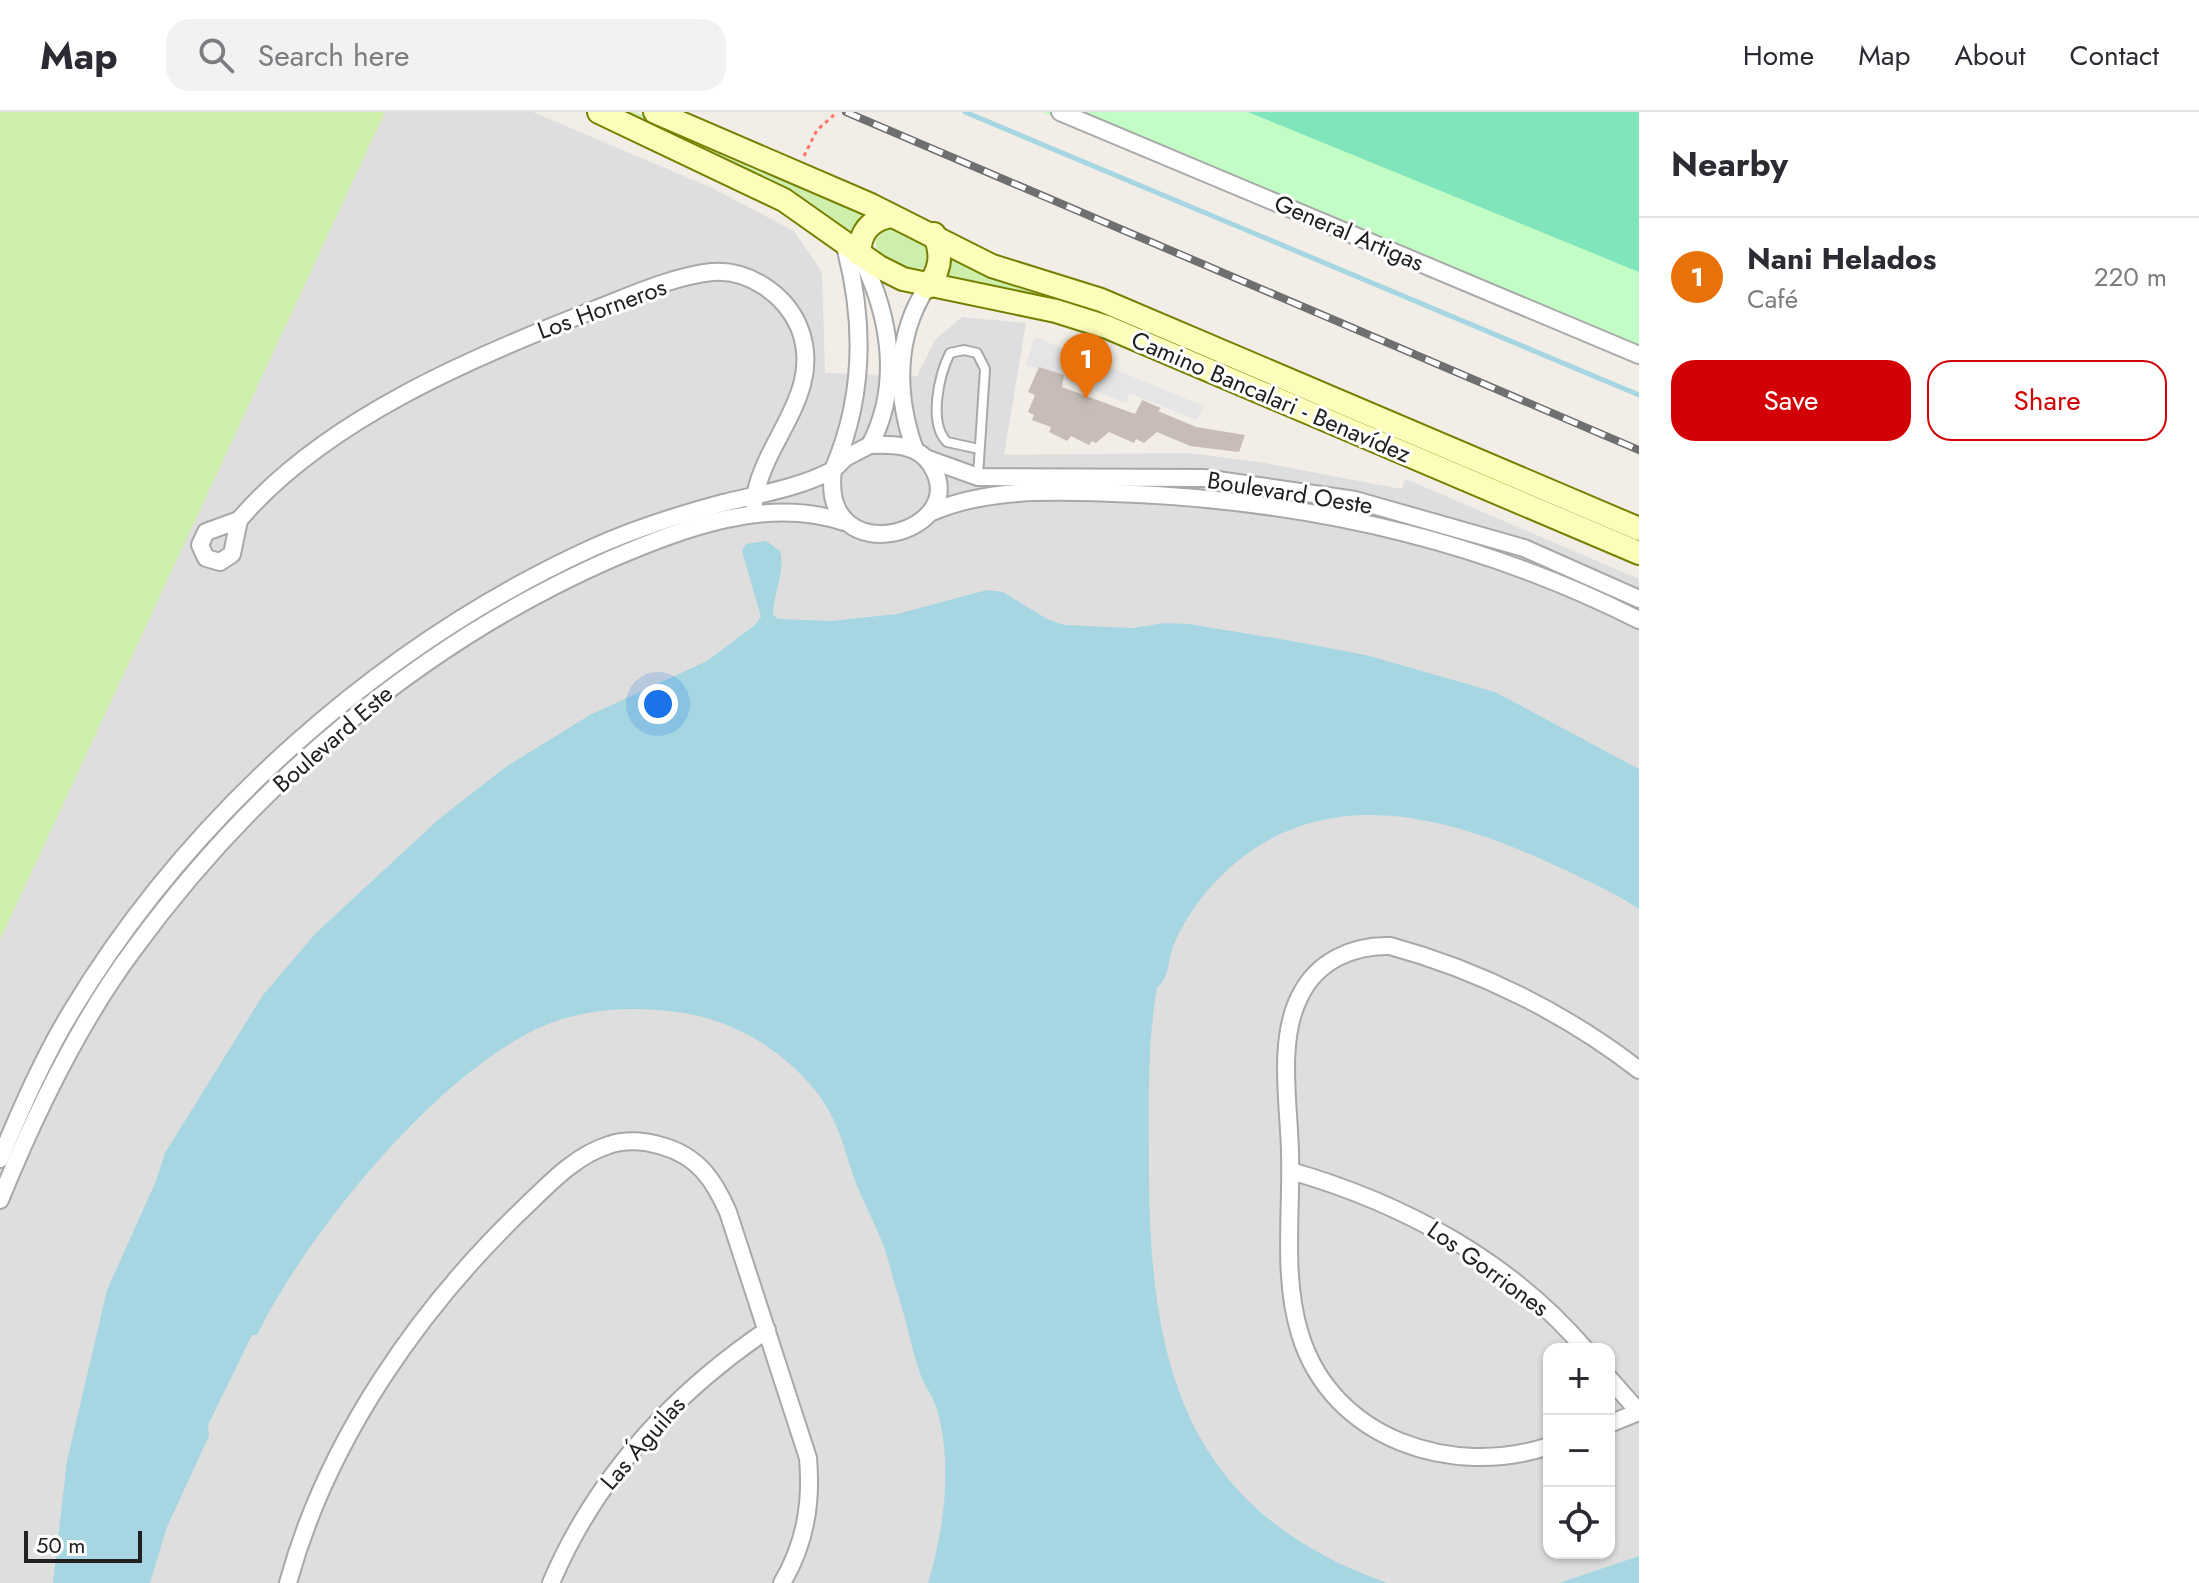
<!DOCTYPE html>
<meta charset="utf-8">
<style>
body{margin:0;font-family:Jost,sans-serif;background:#f2f2f3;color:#2b2b33}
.controls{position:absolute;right:24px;bottom:24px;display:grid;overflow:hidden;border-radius:16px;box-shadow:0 2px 6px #0004}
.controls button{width:72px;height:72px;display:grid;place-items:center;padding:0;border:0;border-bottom:2px solid #e1e1e2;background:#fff;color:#2b2b33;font:40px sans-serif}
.scale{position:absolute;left:24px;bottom:20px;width:118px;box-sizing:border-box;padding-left:8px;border:4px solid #212121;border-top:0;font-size:22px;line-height:28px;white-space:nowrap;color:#212121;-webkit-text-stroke:6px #fff;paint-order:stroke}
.you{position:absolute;left:658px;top:592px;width:28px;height:28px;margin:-20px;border:6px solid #fff;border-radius:50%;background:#1a73e8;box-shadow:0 0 0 12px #1a73e833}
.badge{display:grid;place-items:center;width:52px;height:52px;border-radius:50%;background:#d20006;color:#fff;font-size:26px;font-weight:700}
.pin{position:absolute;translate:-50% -66px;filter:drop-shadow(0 2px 4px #0008)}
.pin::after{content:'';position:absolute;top:42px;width:28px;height:24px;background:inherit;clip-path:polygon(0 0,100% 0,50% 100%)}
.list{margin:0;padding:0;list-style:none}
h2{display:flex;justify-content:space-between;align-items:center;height:104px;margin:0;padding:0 32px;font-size:34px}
h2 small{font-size:26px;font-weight:400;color:#7c7c81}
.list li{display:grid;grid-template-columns:52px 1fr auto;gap:24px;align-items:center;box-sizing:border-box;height:120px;padding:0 32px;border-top:2px solid #e1e1e2}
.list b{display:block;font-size:30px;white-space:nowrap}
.list p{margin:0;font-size:26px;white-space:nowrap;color:#7c7c81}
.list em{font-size:26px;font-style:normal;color:#7c7c81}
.actions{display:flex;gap:16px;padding:24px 32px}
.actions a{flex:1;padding:18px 0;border:2px solid #d20006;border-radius:24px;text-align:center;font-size:28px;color:#d20006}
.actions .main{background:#d20006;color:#fff}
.icon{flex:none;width:44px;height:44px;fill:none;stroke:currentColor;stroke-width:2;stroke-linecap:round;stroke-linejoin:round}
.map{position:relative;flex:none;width:1639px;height:1471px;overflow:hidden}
header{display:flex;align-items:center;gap:48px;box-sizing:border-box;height:112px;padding:0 40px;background:#fff;border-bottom:2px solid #e1e1e2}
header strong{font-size:38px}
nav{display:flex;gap:44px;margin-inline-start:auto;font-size:28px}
.search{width:560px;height:72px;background:#f2f2f3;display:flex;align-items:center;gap:20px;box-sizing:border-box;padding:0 28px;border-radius:24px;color:#7c7c81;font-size:30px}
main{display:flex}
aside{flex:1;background:#fff}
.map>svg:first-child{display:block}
.residential{fill:#dfdede;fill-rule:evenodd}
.grass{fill:#ceeeab}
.park{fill:#c3fdc6}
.pitch{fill:#81e5bb}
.parking{fill:#e5e5e5}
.water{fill:#a5d6e2}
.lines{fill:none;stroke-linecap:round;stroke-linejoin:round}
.stream{stroke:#a5d6e2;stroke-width:5}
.building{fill:#c7bdb6}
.lane-casing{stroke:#a8a8a8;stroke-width:12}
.street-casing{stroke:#a8a8a8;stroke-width:20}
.secondary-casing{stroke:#768000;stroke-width:26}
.path{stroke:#ff756b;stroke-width:3;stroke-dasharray:4 4;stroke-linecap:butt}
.lane{stroke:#fff;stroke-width:8}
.street{stroke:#fff;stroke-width:16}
.secondary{stroke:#fcfdb9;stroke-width:22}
.rail-casing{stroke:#6f6f6f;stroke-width:8}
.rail{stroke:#fff;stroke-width:5;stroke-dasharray:15;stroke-linecap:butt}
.labels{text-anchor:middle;stroke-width:6;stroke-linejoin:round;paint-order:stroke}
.street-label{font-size:24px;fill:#212121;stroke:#fff}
</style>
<header>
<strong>Map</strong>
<div class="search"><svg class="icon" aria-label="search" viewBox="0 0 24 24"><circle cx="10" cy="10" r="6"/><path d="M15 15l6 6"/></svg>Search here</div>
<nav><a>Home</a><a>Map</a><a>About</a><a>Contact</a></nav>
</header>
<main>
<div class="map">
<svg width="1639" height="1471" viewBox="0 0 1639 1471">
<rect width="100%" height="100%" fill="#f2eee7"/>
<path class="residential" d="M385,0h148l179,76 82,43 28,41 3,101 92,3 18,-36 27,-23 64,6 -22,132 185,-2 76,10 136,26 5,-10 233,100v1004h-1639v-643zM1549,1237h60v204h-60z"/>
<g class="grass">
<path d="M0,0h385l-385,828z"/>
<path d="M625,0h10l174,80 52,20 3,6 -13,15c-70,-53 -147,-85 -226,-121z"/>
<path d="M890,116l34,17 5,9 -5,14 -14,4c-16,-9 -40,-15 -33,-37z"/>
<path d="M951,144l112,39 576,242v5l-371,-158 -325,-107z"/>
</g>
<path class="park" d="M1042,0h597v238z"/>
<path class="pitch" d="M1248,0h391v160z"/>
<path class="parking" d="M1035,225l169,69 -7,14 -68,-27 -2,10 -101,-38z"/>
<g class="water">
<path d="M766,429l14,10c6,21 -7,42 -7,64l5,4 53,2 66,-7 90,-24 16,2 44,27 17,6 68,3 33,-5 24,1 97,16 80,15 129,37 144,77v140c-31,-20 -65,-35 -98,-50 -108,-48 -229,-76 -323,20 -17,17 -35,43 -44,65 -7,17 -3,31 -17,44 -10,56 -8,111 -8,168 -1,200 30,353 238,427h-459c16,-53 25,-119 9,-173 -3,-12 -11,-22 -16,-34 -9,-25 -14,-53 -22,-78 -6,-18 -10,-37 -16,-54 -9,-23 -22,-46 -30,-69 -10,-31 -17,-59 -38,-85 -35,-42 -83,-71 -138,-78 -42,-6 -89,-4 -129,12 -108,44 -240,208 -291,311h-5l-44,90 1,11 -42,91 -17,56h-97l14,-122 40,-171 49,-109 9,-28 98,-158 53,-62 123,-114 68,-53 83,-51 117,-54 48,-36 6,-8 -19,-66 4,-7z"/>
<path d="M1639,1444v27h-80z"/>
</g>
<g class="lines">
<path class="stream" d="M965,0l674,283"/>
</g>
<path class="building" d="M1039,255l25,8 -2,12 73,27 7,-14 19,8 -3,3 38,16 49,8 -6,17 -49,-6 -33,-14 -13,11 -8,-4 -2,4 -25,-11 -13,11 -4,-2 -3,4 -18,-9 -4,5 -18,-9 2,-5 -19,-7 2,-5 -6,-3 7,-17 -7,-3z"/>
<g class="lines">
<defs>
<path id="lane" d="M978,364l7,-107 -8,-16 -13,-3 -14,3c-11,22 -22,70 -3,89l32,7"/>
<g id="street">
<path d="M1060,0l579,243"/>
<path d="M860,143c30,60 42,129 10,190"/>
<path d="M870,333c22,-1 48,-1 61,20 44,68 -112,111 -98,5l12,-12z"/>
<path d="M915,338c-20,-55 -20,-114 12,-163"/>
<path d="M928,347l50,18 226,1 151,22 169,48 115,51"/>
<path d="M932,400c56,-24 121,-21 180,-19 185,6 361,43 527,127"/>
<path d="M239,408c86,-101 236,-164 357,-211 36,-14 78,-33 116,-37 36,-3 73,22 87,55 27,67 -38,114 -45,176"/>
<path d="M239,408l-7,34 -12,8 -14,-4 -6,-13 6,-13z"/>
<path d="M0,1047c21,-50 43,-101 71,-147 119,-198 311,-368 521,-464 42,-19 86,-33 131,-45 37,-9 76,-15 110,-33 32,-74 32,-151 11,-227"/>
<path d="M1291,1059c111,32 218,89 294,178"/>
<path d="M0,1088c35,-86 78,-176 134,-251 121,-166 288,-307 477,-390 73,-31 155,-63 233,-37"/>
<path d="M1609,1266l30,34"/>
<path d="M1609,1312l30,-12"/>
<path d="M1549,1334c-96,32 -217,-6 -249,-112 -18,-58 -8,-122 -10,-182 -1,-47 -13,-112 10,-156 17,-35 53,-51 90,-50 89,24 177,68 249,124"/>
<path d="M288,1471c39,-143 132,-276 238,-377 24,-23 50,-51 83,-61 18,-6 36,-4 53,1 36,10 52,34 66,66l80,246c4,46 -3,86 -26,125"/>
<path d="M551,1471c45,-106 122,-189 216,-253"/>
</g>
<g id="secondary">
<path d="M599,0l185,88 95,67 24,12 153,32 51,16 532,226"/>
<path d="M655,0l216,93 121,61 109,34 538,229"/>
<path d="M859,142c1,-22 11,-34 32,-38"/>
<path d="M927,175c14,-17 16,-33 7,-53"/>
</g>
</defs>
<use href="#lane" class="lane-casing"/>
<use href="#street" class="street-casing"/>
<use href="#secondary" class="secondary-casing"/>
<path class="path" d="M804,44l13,-26 17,-15"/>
<use href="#lane" class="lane"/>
<use href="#street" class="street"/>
<use href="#secondary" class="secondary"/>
<defs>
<path id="rail" d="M846,0l793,338"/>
</defs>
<use href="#rail" class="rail-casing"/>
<use href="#rail" class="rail"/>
</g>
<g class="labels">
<g class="street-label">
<text transform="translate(1349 121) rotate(23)" y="8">General Artigas</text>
<text transform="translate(602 197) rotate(-20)" y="8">Los Horneros</text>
<text transform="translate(1271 285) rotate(23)" y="8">Camino Bancalari - Benavídez</text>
<text transform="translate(1290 381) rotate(9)" y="8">Boulevard Oeste</text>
<text transform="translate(333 627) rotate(-41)" y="8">Boulevard Este</text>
<text transform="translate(1488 1157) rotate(36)" y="8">Los Gorriones</text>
<text transform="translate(643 1331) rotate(-49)" y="8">Las Águilas</text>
</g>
</g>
</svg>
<div class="controls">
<button>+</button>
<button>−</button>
<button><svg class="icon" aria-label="locate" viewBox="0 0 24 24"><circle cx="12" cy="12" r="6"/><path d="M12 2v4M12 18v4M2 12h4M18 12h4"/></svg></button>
</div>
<div class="scale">50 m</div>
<div class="you"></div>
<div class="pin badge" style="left:1086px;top:287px;background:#e8710a">1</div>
</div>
<aside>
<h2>Nearby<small></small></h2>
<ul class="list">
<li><span class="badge" style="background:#e8710a">1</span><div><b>Nani Helados</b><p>Café</p></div><em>220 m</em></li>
</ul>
<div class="actions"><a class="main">Save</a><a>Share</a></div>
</aside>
</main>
